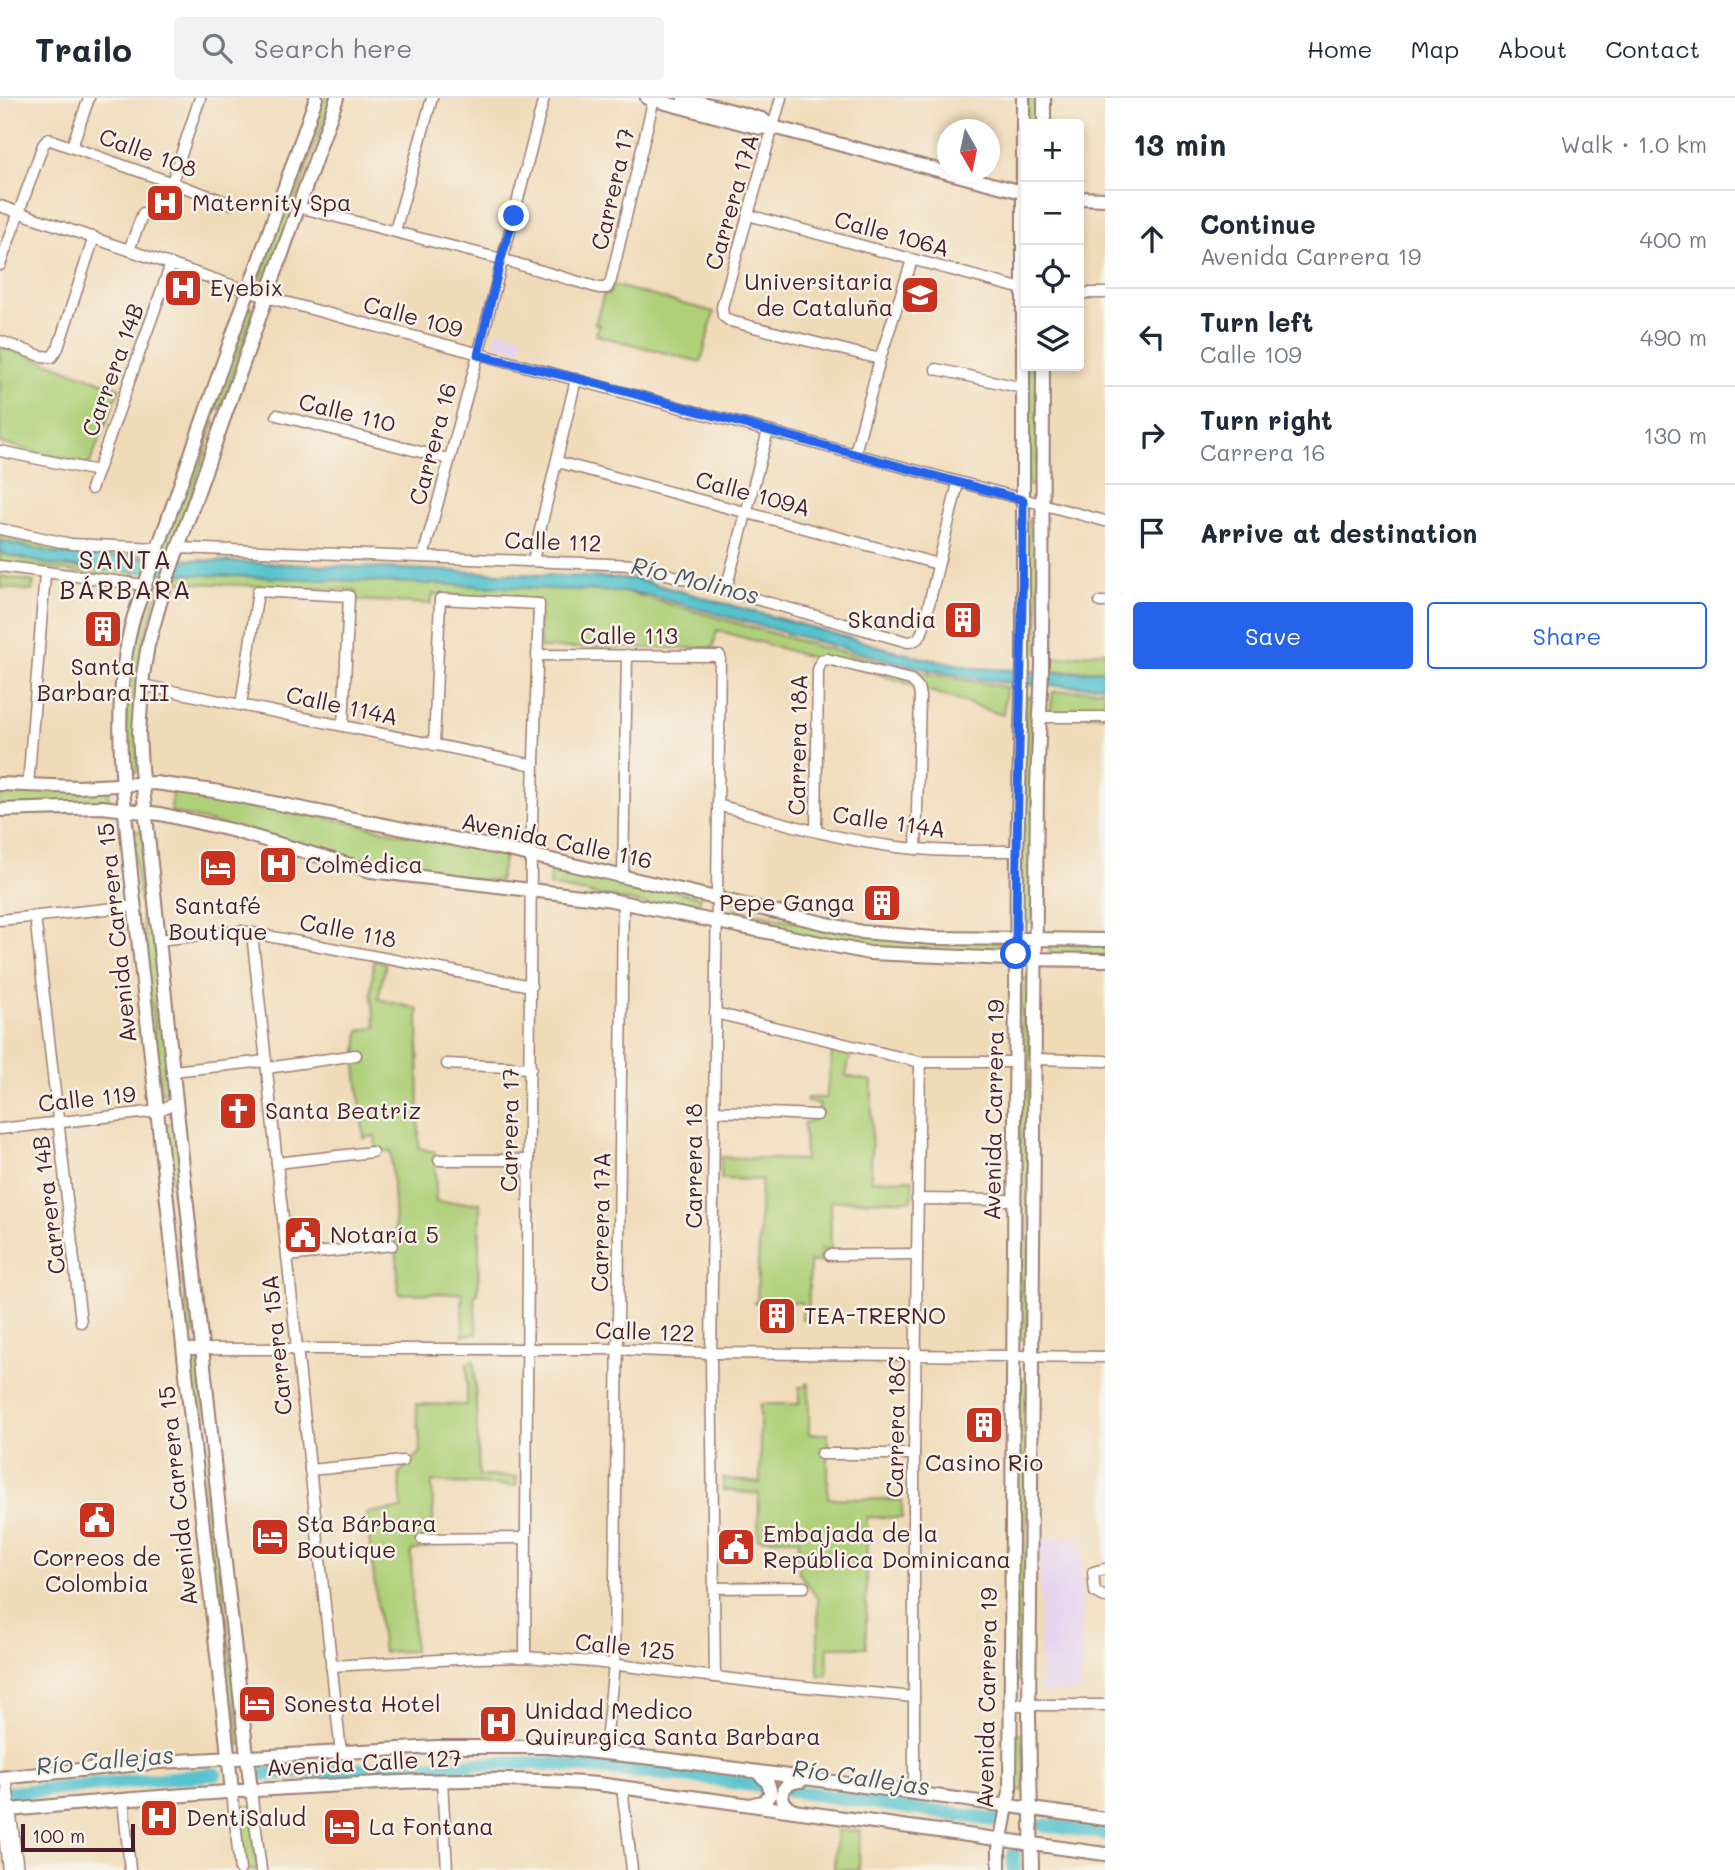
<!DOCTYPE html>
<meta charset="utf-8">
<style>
body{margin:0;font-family:Mali,sans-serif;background:#f2f2f3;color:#1f2937}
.controls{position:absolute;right:21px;top:21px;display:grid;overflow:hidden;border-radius:7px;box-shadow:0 4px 10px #0003}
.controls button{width:63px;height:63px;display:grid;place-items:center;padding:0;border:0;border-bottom:2px solid #e0e1e3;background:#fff;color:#1f2937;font:35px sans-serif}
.compass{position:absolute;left:937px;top:21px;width:63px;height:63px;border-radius:50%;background:#fff;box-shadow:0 4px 10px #0003;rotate:171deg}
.scale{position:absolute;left:21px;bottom:18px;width:114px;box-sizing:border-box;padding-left:7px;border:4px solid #4a1f2b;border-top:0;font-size:19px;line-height:24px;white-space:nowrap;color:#4a1f2b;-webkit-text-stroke:5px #f7f3e8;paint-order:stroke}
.stop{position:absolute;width:21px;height:21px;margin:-16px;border:5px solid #2563eb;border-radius:50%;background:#fff}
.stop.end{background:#2563eb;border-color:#fff;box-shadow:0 2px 7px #0008}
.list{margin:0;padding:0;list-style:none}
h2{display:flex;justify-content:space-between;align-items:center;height:91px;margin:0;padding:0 28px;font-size:30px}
h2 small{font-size:23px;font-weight:400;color:#747a83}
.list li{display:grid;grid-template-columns:46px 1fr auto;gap:21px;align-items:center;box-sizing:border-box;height:98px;padding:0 28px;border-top:2px solid #e0e1e3}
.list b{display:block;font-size:26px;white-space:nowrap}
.list p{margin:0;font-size:23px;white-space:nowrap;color:#747a83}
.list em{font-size:23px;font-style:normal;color:#747a83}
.actions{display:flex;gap:14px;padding:21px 28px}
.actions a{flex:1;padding:16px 0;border:2px solid #2563eb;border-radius:7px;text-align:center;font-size:24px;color:#2563eb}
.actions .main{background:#2563eb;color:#fff}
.icon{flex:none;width:38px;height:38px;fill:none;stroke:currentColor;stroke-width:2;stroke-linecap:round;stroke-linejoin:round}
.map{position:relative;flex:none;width:1105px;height:1772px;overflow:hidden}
header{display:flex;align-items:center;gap:42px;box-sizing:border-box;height:98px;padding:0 35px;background:#fff;border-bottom:2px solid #e0e1e3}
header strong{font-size:33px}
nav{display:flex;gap:38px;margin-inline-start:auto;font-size:24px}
.search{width:490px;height:63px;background:#f2f2f3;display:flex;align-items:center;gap:18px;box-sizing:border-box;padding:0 24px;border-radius:7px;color:#747a83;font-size:26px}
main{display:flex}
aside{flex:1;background:#fff}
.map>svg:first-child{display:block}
.built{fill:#e6d3f0}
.green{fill:#afd079;stroke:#7c7852;stroke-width:2}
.water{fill:#55c2cd;stroke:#50707c;stroke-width:2}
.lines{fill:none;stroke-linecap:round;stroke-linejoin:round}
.river{stroke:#55c2cd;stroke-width:14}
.minor-casing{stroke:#9d7d72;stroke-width:13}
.major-casing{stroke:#9d7d72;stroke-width:16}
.minor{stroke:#fff;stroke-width:10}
.major{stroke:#fff;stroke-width:12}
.route{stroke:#2563eb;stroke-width:9}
.labels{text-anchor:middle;stroke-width:5;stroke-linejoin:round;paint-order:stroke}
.street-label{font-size:23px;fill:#4a1f2b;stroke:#f7f3e8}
.poi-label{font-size:23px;fill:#4a1f2b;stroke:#f7f3e8;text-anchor:start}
.water-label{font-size:24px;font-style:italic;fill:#4e5864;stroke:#f7f3e8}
.quarter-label{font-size:26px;letter-spacing:2px;fill:#4a1f2b;stroke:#f7f3e8}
</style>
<header>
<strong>Trailo</strong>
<div class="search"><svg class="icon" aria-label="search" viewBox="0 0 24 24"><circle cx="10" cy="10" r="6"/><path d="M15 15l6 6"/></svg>Search here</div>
<nav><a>Home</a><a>Map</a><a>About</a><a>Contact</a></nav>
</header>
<main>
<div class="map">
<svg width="1105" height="1772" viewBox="0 0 1105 1772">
<rect width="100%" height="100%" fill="#f7f3e8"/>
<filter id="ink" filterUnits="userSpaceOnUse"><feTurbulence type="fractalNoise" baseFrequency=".0143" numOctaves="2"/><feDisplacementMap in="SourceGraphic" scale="14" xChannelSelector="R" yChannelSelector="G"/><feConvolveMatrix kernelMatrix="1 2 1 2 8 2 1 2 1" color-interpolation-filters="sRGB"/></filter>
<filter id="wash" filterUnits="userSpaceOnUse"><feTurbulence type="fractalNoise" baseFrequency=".00686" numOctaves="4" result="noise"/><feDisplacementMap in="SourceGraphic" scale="28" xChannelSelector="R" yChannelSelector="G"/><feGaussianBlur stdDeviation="1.57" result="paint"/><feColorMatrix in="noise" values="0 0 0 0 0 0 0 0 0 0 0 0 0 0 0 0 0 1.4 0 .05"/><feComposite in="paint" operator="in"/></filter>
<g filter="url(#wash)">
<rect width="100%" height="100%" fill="#f0dbb9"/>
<g class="built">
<path d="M497,232l26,6 -4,14 -25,-6z"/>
<path d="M1041,1440h42l-2,154h-41z"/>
</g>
<g class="green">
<path d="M320,0h12l-65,184 -3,1 -4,-4 11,-32 6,-27z"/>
<path d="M1028,0h12v26h-13z"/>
<path d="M612,187l102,27 -13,50 -105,-27 3,-10 -4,-1 9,-31 5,1z"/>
<path d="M249,208l4,2 -1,8 -31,94 -7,-4z"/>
<path d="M0,248l120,42 -31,77 -89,-22z"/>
<path d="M1028,268h10v120l-11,-1z"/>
<path d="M210,322l4,1 -10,36 -35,102h-10l36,-105 8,-13z"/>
<path d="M1028,421l11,2 -1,132 -12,-1z"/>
<path d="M0,437l60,14 83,5 -1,4 -84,-4 -58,-13z"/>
<path d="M0,455l52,12 84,7 -4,8 -132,-18z"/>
<path d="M153,474h11l-21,71 -6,129h-11l-1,-40 7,-92z"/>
<path d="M181,474l446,20 190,54 107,27 82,14 -3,28 -174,-57h-15l-97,-28 -4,18h-173l-2,-47 -105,-7 -2,10 -74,-4 -1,-10 -181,-8z"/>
<path d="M0,478l34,6 -2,9 -32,-4z"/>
<path d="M1105,553v19l-55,2 1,-13z"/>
<path d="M1105,591v26l-55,-1 3,-22z"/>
<path d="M1025,599h11l-4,226h-12z"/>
<path d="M0,691h108l1,14 -109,3z"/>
<path d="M172,691l44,6 289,60 -6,26 -101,-10 -227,-59z"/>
<path d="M132,733h11l29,257 -11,6z"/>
<path d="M552,766l148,33 -3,17 -148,-28z"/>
<path d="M734,810l53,12 217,23v11l-134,-5 -139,-28z"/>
<path d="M1049,846h56v12h-55z"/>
<path d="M374,862l12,3 -8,36 40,10 1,139 16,4 1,50 44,1 -2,91 -4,2 3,38 -14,1 -1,-42 -63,1 -8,-142 -15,-1 -1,-15 -11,2 -8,-72 3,-35 17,-4 -5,-34z"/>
<path d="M1021,880h9l-2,361h-10z"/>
<path d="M833,948l18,5 -5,25 26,5 -1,99 42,-1 -1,21 -82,1 1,48 -10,1 1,12h-12l-2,57h-6v-17l-49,1 4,-2 4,-121 -40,-1v-22l84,3 -1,-37c12,-3 13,-8 16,-19l-13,-2v-4h19z"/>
<path d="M176,1024l20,211 -7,1 -24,-210z"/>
<path d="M196,1258l3,4 19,176h-10l-18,-176z"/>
<path d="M474,1263l5,115 38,1 -1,9 -84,-4 2,64 -23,5 3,100 -31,1 -17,-139 36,-4 -3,-36 22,-21 -5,-48 51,1v-43z"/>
<path d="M1018,1282h10l-3,302 -10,-1z"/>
<path d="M806,1285h3v51h19v64l74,2v18l-35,-1 -1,130h-38l-1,28h-9v-76l-19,-26v-34h-41l1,-45 -36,-4v-12l37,5v-79h39v-17h7z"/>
<path d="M218,1442l22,204 -1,3 -6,-1 -24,-205z"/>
<rect x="1015" y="1636" width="9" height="57"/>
<path d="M252,1708l5,64h-12l-5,-63z"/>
<path d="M837,1732l23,1 -1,39h-25z"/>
</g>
<path class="water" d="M0,443l58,13 578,25 278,77 62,12 92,5 37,-3v15c-99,7 -188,-16 -282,-42 -58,-16 -117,-32 -175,-48l-21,-3 -491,-20 -84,-7 -52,-12z"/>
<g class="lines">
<g class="river">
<path d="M260,1676l244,-11 49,1 150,14 291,42"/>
<path d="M0,1696l215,-20"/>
<path d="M1043,1727l62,8"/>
<path d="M1013,1757l1,15"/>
</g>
</g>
</g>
<g filter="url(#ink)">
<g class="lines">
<defs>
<g id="minor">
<path d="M781,0l-59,209 1,9 7,5 150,38"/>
<path d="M72,48l17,-48"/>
<path d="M172,84l28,-84"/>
<path d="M0,108l266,91 839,224"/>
<path d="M298,109l203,52 98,29h8l4,-8 43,-182"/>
<path d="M748,117l278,75"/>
<path d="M395,133l37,-133"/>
<path d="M129,152l14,-37"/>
<path d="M0,167l43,-120 5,-6 184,65"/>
<path d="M1079,195h26"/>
<path d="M0,243l41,15 11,1 6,-9 36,-111"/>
<path d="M936,271l87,19"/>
<path d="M277,317l171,44"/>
<path d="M0,353l97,20"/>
<path d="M855,355l25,-94 32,-99"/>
<path d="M558,364l380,102"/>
<path d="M91,391l80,-225"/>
<path d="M0,431l71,15 87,4"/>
<path d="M178,450l457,17 273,77c9,-1 12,-4 15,-13l35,-146"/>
<path d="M423,459l55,-202 66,-257"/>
<path d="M533,462l43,-181"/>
<path d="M0,468l144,19"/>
<path d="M726,491l42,-158"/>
<path d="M1100,504h5"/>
<path d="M537,557l183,1 -9,702 4,319"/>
<path d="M142,587l392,80"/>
<path d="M241,607l17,-114 91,5 -6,130"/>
<path d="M1039,619h66"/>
<path d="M434,647l6,-146 99,5 -8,251 -6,802"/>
<path d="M28,688l17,-212"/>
<path d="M718,707c59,16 119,35 179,42 40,5 80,4 120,4"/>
<path d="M816,733l2,-161 4,-10 5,-1 84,21 7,7 2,9 -4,153"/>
<path d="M623,778l4,-221"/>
<path d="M35,818l46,406"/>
<path d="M0,822l135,-14"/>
<path d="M252,835l89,820"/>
<path d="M158,842l83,-9 290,55"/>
<path d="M715,915l205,49h96"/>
<path d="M1035,961l70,2"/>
<path d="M447,966l84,4"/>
<path d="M267,970l89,-13"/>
<path d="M173,973l93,-10"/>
<path d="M714,1013l103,4"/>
<path d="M0,1031l158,-18 19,-9"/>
<path d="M439,1062h90"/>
<path d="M277,1065l95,-11"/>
<path d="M917,1101l90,1"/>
<path d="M830,1157l87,-1"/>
<path d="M287,1158l105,-11"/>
<path d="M183,1251h430l99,4 393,4"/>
<path d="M821,1356h93"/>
<path d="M310,1372l93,-9"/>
<path d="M422,1441l103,-1"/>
<path d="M1105,1471l-12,3 2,20 10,5"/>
<path d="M714,1490l90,-1"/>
<path d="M331,1568l144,-8 50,-1 69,5 170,21 150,14"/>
<path d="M1010,1607h95"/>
<path d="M605,1654l9,-88 9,-762"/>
<path d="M6,1679l12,93"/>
<path d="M442,1682l5,90"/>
<path d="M622,1689l10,83"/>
<path d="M251,1692l10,80"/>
<path d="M232,1693l8,79"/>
<path d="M914,1696v-340l6,-392"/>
<path d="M0,1700l8,72"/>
<path d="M123,1701l7,71"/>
</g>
<g id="major">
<path d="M647,0l113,30 12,-1"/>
<path d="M684,0l78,21 11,8 253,66"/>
<path d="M1044,26v-26"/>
<path d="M1079,100l26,1"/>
<path d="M0,686l78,3 77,-4 59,8 290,58 358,83 71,6 172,2"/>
<path d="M0,712l102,-3 58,7 71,16 140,41 235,28 263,54 141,6 95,1"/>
<path d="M0,1680l160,-16 277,-15h110l124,13 434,59"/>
<path d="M251,1692l-29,-253 -81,-768 -2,-37 4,-57 5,-30 18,-63 171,-484"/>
<path d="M232,1693l-101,-917c-8,-86 -21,-173 3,-258l182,-518"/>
<path d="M753,1706l10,-2 7,-7c1,-12 -5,-16 -13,-23"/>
<path d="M0,1713c102,-10 204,-18 306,-24 98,-6 194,-11 292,-3l507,70"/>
<path d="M794,1713c-19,-11 -14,-29 7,-30"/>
<path d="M999,1772v-21l11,-58 7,-940 6,-188v-565"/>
<path d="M1032,1772l-3,-154 8,-930 5,-119 1,-301"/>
</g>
</defs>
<use href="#minor" class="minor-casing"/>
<use href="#major" class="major-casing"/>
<use href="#minor" class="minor"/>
<use href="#major" class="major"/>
</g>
</g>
<g class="lines" filter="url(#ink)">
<path class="route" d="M514,118l-13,43 -23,96 109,26 436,119c0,151 -7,302 -7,454"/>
</g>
<defs>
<symbol id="hospital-square" viewBox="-11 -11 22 22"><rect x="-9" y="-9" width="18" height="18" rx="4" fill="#c8321e" stroke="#f7f3e8"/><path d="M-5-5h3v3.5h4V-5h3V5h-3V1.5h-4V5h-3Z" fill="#fff"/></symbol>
<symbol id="university-square" viewBox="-11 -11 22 22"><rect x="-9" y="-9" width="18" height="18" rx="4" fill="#c8321e" stroke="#f7f3e8"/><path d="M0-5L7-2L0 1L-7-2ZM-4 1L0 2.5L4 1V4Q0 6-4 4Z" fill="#fff"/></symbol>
<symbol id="building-square" viewBox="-11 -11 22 22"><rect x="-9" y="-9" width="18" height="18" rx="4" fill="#c8321e" stroke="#f7f3e8"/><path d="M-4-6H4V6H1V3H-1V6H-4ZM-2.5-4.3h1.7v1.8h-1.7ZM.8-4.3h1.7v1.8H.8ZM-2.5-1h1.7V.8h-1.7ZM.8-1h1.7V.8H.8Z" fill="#fff"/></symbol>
<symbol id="hotel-square" viewBox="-11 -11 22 22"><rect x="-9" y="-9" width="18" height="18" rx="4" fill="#c8321e" stroke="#f7f3e8"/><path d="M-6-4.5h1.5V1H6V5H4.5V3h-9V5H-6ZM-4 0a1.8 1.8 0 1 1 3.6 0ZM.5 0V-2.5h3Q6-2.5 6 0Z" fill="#fff"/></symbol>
<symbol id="church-square" viewBox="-11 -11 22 22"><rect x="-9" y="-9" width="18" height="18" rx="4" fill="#c8321e" stroke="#f7f3e8"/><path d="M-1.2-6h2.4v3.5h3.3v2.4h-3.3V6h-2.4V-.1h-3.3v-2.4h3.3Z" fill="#fff"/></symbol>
<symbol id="civic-square" viewBox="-11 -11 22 22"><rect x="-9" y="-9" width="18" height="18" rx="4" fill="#c8321e" stroke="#f7f3e8"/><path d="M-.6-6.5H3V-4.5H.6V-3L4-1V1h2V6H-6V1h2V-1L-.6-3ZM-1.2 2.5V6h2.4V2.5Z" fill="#fff"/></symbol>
</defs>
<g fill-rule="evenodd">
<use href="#hospital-square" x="143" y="83" width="44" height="44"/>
<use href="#hospital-square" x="161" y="168" width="44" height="44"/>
<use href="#university-square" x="898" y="175" width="44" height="44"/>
<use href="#building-square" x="941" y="500" width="44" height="44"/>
<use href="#building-square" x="81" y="509" width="44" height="44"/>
<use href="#hospital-square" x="256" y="745" width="44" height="44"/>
<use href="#hotel-square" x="196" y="748" width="44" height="44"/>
<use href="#building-square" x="860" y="783" width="44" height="44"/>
<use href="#church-square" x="216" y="991" width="44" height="44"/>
<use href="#civic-square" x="281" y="1115" width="44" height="44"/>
<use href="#building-square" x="755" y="1196" width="44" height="44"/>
<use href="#building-square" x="962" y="1305" width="44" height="44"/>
<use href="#civic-square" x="75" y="1400" width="44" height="44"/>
<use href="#hotel-square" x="248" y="1417" width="44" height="44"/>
<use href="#civic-square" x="714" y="1427" width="44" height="44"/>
<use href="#hotel-square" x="235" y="1584" width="44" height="44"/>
<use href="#hospital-square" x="476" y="1604" width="44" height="44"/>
<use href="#hospital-square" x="137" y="1698" width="44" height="44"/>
<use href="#hotel-square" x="320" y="1707" width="44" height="44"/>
</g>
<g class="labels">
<g class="street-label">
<text transform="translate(148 55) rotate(20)" y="8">Calle 108</text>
<text transform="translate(613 91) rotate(-77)" y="8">Carrera 17</text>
<text transform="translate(732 104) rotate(-74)" y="8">Carrera 17A</text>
<text transform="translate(892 136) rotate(15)" y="8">Calle 106A</text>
<text transform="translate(413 219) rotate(15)" y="8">Calle 109</text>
<text transform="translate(113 272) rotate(-70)" y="8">Carrera 14B</text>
<text transform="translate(347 315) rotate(14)" y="8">Calle 110</text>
<text transform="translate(433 346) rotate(-75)" y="8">Carrera 16</text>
<text transform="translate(753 396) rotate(15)" y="8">Calle 109A</text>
<text transform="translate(553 444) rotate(2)" y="8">Calle 112</text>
<text x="629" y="546">Calle 113</text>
<text transform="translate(342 608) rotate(12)" y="8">Calle 114A</text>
<text transform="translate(798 647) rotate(-89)" y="8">Carrera 18A</text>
<text transform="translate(889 724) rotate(8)" y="8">Calle 114A</text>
<text transform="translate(557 743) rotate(12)" y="8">Avenida Calle 116</text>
<text transform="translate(348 833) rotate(11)" y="8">Calle 118</text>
<text transform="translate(117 835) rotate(-96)" y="8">Avenida Carrera 15</text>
<text transform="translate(87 1001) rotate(-6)" y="8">Calle 119</text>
<text transform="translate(994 1012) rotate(-89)" y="8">Avenida Carrera 19</text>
<text transform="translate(510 1032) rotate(-89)" y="8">Carrera 17</text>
<text transform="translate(694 1068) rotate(-90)" y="8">Carrera 18</text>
<text transform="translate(49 1107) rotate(-97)" y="8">Carrera 14B</text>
<text transform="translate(601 1124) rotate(-89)" y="8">Carrera 17A</text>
<text transform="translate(645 1234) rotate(2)" y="8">Calle 122</text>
<text transform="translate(277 1247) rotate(-96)" y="8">Carrera 15A</text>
<text transform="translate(896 1329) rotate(-89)" y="8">Carrera 18C</text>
<text transform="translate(178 1398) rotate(-96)" y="8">Avenida Carrera 15</text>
<text transform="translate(625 1549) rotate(6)" y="8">Calle 125</text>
<text transform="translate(987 1600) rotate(-89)" y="8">Avenida Carrera 19</text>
<text transform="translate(364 1665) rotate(-3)" y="8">Avenida Calle 127</text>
</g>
<g class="poi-label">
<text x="192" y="113">Maternity Spa</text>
<text x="893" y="192" text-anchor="end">Universitaria<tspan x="893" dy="26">de Cataluña</tspan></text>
<text x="210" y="198">Eyebix</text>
<text x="936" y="530" text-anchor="end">Skandia</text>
<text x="103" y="577" text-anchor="middle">Santa<tspan x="103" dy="26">Barbara III</tspan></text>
<text x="305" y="775">Colmédica</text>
<text x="855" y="813" text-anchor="end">Pepe Ganga</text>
<text x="218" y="816" text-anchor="middle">Santafé<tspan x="218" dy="26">Boutique</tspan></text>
<text x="265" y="1021">Santa Beatriz</text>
<text x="330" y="1145">Notaría 5</text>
<text x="804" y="1226">TEA-TRERNO</text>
<text x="984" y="1373" text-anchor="middle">Casino Rio</text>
<text x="297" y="1434">Sta Bárbara<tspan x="297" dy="26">Boutique</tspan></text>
<text x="763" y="1444">Embajada de la<tspan x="763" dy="26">República Dominicana</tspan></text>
<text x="97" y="1468" text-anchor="middle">Correos de<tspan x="97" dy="26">Colombia</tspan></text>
<text x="284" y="1614">Sonesta Hotel</text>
<text x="525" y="1621">Unidad Medico<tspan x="525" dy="26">Quirurgica Santa Barbara</tspan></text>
<text x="186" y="1728">DentiSalud</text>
<text x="369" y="1737">La Fontana</text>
</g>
<g class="water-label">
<text transform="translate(695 483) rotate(14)" y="8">Río Molinos</text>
<text transform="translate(105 1663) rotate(-5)" y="8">Río Callejas</text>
<text transform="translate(861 1680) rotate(8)" y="8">Río Callejas</text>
</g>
<g class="quarter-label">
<text x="126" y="471">SANTA<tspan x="126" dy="30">BÁRBARA</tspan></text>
</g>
</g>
</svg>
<div class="controls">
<button>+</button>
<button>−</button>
<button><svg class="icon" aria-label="locate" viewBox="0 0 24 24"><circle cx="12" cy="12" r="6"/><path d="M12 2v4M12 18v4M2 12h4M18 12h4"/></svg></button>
<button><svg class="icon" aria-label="layers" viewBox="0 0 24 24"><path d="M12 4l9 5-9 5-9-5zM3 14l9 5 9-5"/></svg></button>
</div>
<svg class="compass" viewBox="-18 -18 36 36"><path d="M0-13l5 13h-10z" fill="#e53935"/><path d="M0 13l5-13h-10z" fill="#747a83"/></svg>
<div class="scale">100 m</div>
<div class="stop" style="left:1016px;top:856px"></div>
<div class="stop end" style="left:514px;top:118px"></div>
</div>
<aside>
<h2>13 min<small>Walk · 1.0 km</small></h2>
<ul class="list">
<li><svg class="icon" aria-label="ahead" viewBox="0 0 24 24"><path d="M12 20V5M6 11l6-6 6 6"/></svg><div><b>Continue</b><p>Avenida Carrera 19</p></div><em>400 m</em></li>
<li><svg class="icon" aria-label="left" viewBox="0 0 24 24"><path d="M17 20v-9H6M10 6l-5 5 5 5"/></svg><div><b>Turn left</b><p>Calle 109</p></div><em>490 m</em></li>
<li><svg class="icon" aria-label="right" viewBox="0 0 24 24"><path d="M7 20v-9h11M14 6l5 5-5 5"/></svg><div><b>Turn right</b><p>Carrera 16</p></div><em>130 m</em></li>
<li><svg class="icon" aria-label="arrive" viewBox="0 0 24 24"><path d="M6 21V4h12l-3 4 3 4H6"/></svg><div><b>Arrive at destination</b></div></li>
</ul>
<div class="actions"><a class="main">Save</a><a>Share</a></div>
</aside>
</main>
